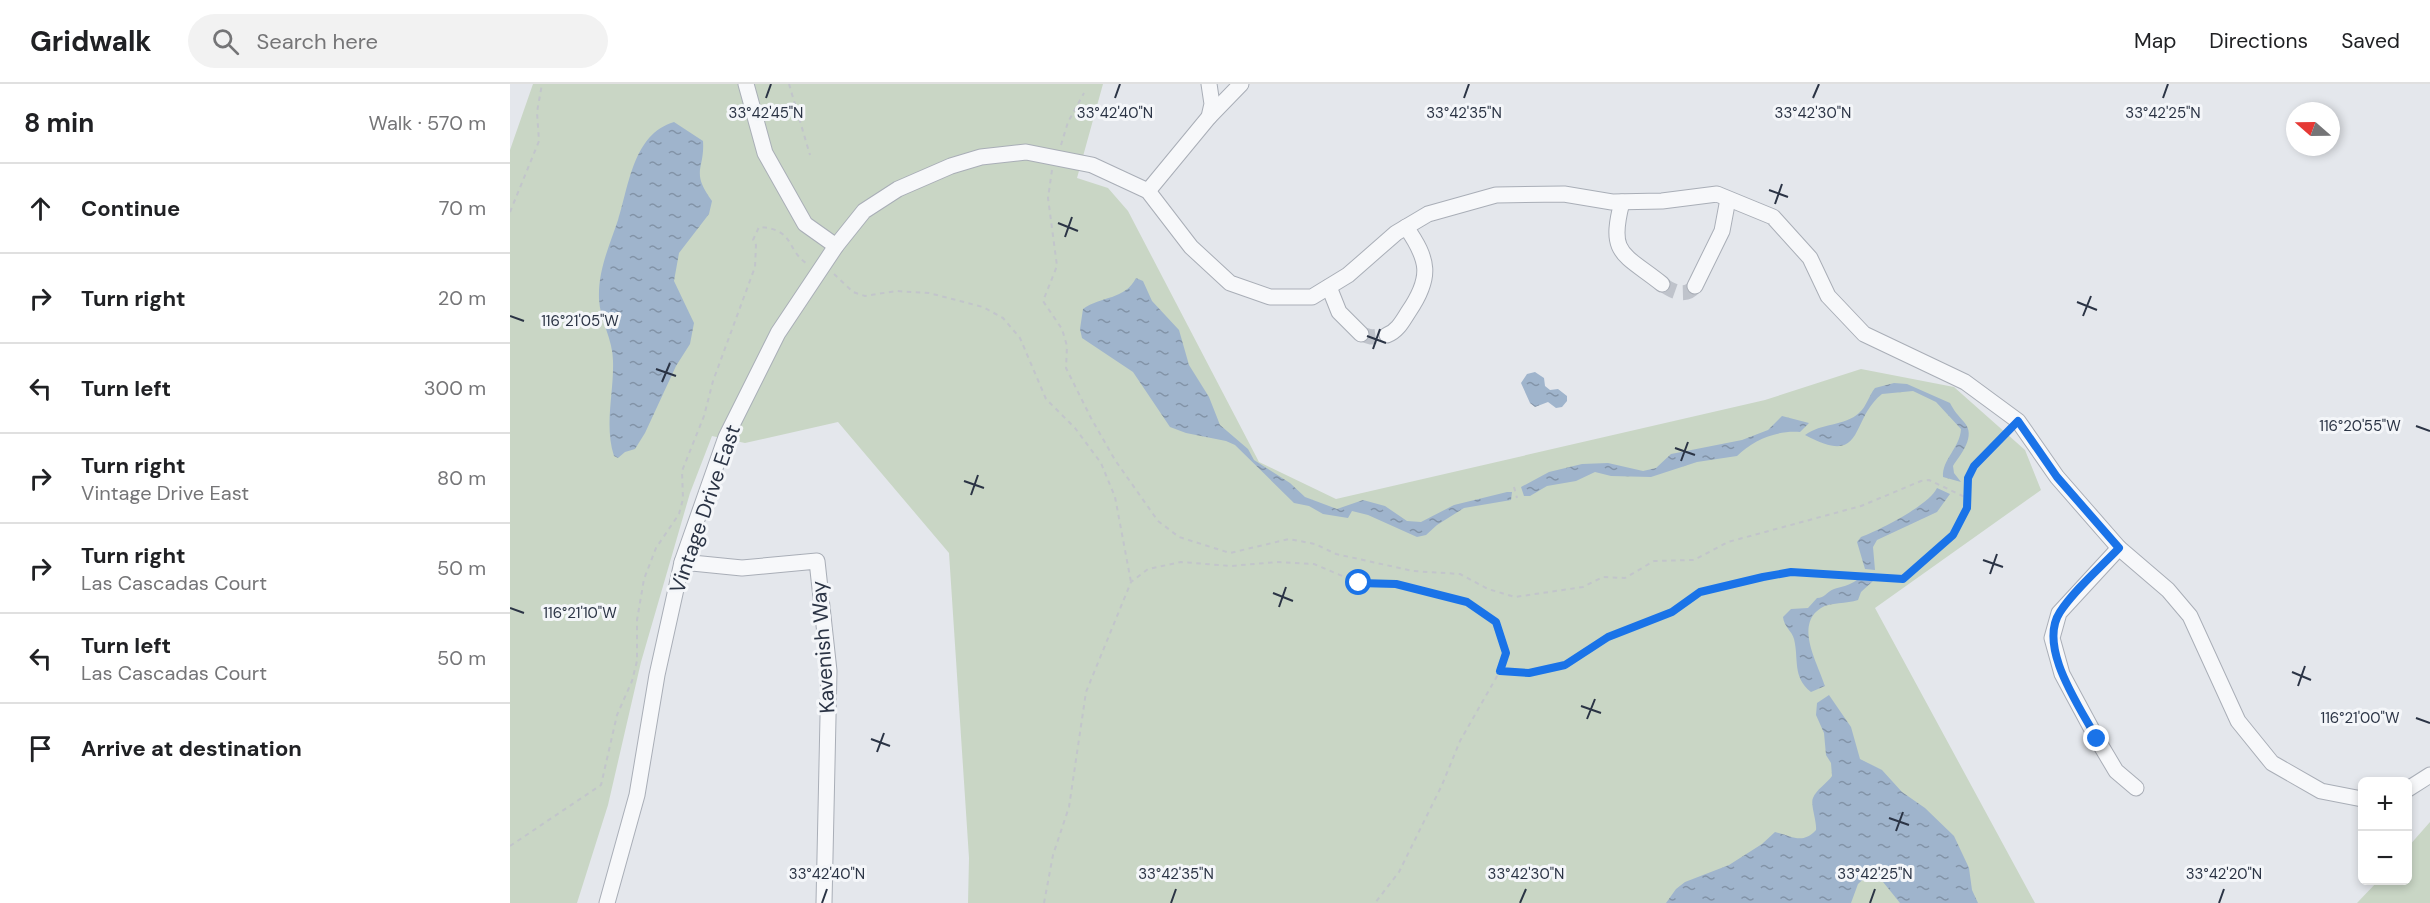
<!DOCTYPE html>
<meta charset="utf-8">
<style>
body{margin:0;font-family:"DM Sans",sans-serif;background:#f2f2f2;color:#202124}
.controls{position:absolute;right:18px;bottom:18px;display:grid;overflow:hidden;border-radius:9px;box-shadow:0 3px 9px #0003}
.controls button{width:54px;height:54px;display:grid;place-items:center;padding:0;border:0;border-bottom:2px solid #e0e0e0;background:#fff;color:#202124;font:30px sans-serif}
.compass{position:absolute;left:1776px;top:18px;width:54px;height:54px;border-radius:50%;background:#fff;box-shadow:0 3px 9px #0003;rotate:290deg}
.stop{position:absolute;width:18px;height:18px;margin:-14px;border:4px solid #1a73e8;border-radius:50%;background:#fff}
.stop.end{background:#1a73e8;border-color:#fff;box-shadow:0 2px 6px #0008}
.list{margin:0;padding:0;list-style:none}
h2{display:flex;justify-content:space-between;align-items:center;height:78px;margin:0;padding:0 24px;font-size:26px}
h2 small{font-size:20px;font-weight:400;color:#757577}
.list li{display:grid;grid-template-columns:39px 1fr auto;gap:18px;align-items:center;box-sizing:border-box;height:90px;padding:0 24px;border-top:2px solid #e0e0e0}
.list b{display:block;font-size:22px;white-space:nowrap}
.list p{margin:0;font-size:20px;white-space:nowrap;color:#757577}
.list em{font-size:20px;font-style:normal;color:#757577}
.icon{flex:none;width:33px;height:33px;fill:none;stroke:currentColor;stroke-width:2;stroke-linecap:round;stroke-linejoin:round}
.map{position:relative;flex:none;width:1920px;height:819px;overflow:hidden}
header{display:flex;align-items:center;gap:36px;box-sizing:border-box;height:84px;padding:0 30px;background:#fff;border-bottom:2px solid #e0e0e0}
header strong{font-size:28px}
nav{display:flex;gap:33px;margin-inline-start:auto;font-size:21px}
.search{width:420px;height:54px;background:#f2f2f2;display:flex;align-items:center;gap:15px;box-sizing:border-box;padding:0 21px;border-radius:33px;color:#757577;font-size:22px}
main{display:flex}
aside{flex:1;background:#fff}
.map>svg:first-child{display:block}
.grass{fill:#c9d6c5}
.water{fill:url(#water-ripples)}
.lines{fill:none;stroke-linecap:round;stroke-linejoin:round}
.minor-tunnel{stroke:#bfc3cb;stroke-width:15;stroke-dasharray:15 8;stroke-linecap:butt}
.minor-casing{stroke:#a9aeb7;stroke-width:17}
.path{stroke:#c2c5cb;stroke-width:2;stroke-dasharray:4.5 4.5;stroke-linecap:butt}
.minor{stroke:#f7f8fa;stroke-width:15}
.route{stroke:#1a73e8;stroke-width:8}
.ticks{fill:none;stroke:#2b3445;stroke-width:2}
.labels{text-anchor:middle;stroke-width:6;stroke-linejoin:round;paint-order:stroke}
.street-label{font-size:21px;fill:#2b3445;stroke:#f4f6f9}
.ticks-label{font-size:15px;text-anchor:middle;fill:#2b3445;stroke:#f4f6f9;stroke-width:6;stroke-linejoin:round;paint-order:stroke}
</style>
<header>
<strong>Gridwalk</strong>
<div class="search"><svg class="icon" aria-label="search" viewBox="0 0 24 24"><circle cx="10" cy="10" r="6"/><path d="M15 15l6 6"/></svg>Search here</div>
<nav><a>Map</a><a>Directions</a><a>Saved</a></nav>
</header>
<main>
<aside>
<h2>8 min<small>Walk · 570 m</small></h2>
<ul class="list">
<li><svg class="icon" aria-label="ahead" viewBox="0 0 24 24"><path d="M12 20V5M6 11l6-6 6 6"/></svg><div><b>Continue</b></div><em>70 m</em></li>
<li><svg class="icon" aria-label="right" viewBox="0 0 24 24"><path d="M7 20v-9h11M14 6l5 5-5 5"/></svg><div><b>Turn right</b></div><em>20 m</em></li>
<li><svg class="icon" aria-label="left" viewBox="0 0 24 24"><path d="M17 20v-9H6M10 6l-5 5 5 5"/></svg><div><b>Turn left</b></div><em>300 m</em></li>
<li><svg class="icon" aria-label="right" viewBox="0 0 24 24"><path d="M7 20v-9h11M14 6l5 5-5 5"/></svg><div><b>Turn right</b><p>Vintage Drive East</p></div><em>80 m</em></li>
<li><svg class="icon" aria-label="right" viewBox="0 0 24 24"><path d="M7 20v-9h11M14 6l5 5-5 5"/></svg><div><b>Turn right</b><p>Las Cascadas Court</p></div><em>50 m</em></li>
<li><svg class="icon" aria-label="left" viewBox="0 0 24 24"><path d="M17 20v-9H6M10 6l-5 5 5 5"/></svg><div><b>Turn left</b><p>Las Cascadas Court</p></div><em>50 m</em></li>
<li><svg class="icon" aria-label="arrive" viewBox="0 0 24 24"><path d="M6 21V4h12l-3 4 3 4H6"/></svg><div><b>Arrive at destination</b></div></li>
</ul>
</aside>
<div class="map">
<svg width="1920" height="819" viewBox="0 0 1920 819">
<defs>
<pattern id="water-ripples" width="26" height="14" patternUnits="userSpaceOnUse" patternTransform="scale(1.5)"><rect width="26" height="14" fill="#9fb4cc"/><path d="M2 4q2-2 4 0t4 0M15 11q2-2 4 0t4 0" fill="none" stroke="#8293a7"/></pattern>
</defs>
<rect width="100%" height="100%" fill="#e4e7ec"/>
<g class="grass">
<path d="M23,0h570l-26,94 31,10 20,23 131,251 77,37 429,-99 96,-31 93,18 71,63 16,40 -166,118 160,295h-1067l1,-45 -20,-305 -111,-131 -93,21 -33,-7 -22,57 -49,169 -33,143 -31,98h-67v-753z"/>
<path d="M1920,738v81h-73l21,-22 30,-1v-33z"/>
</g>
<g class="water">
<path d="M164,38l29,19c2,29 -13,30 9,60l-3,13 -30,39 -5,28 20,42 -4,21 -14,22 -31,67 -10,16 -10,3 -7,6 -4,-2c-10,-31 0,-63 -1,-95 0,-22 -13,-40 -14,-62 -1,-29 10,-52 19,-79 11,-34 15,-86 56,-98z"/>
<path d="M626,194l7,3 9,20 27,29 10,35 20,32 11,28 28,24 6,11 36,23 15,14 32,12 26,-9 22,6 22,15 14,1 33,-17 53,-13h5l-1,8 -47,8 -27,17 -11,10 -9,2 -49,-22 -16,-4 -4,7 -25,-4 -14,-8 -15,-3 -59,-58 -9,-4 -40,-8 -16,-6 -37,-55 -51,-34 -2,-9 3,-20c18,-13 42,-9 53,-31z"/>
<path d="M1025,288l9,6 1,8 5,4 8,-1 9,7v5l-5,6 -6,1 -8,-6 -13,5 -5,-4 -9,-20 6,-9z"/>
<path d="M1384,299l13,1 43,19c4,8 8,12 14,19 13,14 -4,33 -11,44l1,7 7,9 -18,-5c-1,-18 17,-29 18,-48l-25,-27 -23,-11 -31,3c-33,26 -16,74 -77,41 16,-12 40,-9 54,-22 8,-7 10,-18 16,-25z"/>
<path d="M1272,332l27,7 -9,9c-23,-2 -47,8 -63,24l-40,6 -46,15 -40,-1 -16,-4 -19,9 -29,5 -17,10h-6l-3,-9 28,-15 33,-8 26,-1 35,8 13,-3 15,-14 71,-14 26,-10z"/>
<path d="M1427,404l13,6 -13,18 -60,28 -4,7 2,23 -10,-1 -8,-27 4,-5c19,-7 68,-32 76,-49z"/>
<path d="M1347,496l16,1 -12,11 -3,8c-11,4 -28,2 -37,8 -27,17 -3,55 4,78l-14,6c-19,-15 -12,-33 -17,-53 -2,-8 -10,-12 -11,-22l8,-8 17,-1 9,-10c8,0 9,-6 17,-9 9,-3 14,-3 23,-9z"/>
<path d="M1319,611l22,32 9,32 22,11 20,22 23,16 29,28 15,32 3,22 6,13h-78l-21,-26 -10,-3 -11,10 -7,19h-185l10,-14 9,-7 44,-17 33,-21 13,-12c17,4 27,13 41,-2 1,-9 -6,-26 -3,-32 3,-8 14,-15 19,-22l-1,-13 -5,-8 -2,-22 -8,-18 1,-12z"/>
</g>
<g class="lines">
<g class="minor-tunnel">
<path d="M1152,200c11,8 24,14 33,2"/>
<path d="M851,250l10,3 16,-2"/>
</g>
<defs>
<g id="minor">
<path d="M236,0l19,69 40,71 31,22"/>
<path d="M699,33l32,-33"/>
<path d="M638,107l61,-74 3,-13 -3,-20"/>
<path d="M1112,118c-14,53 1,51 40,82"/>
<path d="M1185,202l27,-55 6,-32"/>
<path d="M819,203l10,25 22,22"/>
<path d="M877,251c11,-4 16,-15 22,-24 23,-34 20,-51 -3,-84"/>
<path d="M1609,464l-60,65 -7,25 10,36 35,65 19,32 20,17"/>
<path d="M172,478l60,6 75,-7 12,110 -5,232"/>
<path d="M1898,705l22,-14"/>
<path d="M97,819l30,-108 20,-120 25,-113 44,-125 52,-104 58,-87 28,-35 34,-22 53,-23 30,-9 45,-5 66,13 56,26 43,56 39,36 40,14h42l36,-22 48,-42 32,-19 68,-19 68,-1 48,8 50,-1 55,-7 56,23 37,41 18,38 36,38 101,48 53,39 39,56 62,71 49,42 22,26 48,105 34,42 49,28 41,8"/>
</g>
</defs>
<use href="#minor" class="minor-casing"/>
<g class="path">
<path d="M279,0l21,71"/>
<path d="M551,61l7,-23 16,-29"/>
<path d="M542,86l-4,28 9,68 -14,35 19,28 5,17 -1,22 25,50 24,42 43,61 21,16 51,16 59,-14 26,5 21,10 77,17 47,3 28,15 27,8 68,-10 20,-10 22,1 29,-17 40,-1 34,-18 133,-36 60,-25 8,-1 40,19 -16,36 -50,44 -112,-7 -28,5 -63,15 -27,20 -65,25 -43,28 -36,8 -29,-2"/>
<path d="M0,128l29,-71 -2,-29 5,-28"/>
<path d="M324,190l19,18 12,4 31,-5 33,2 54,14 20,11 17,20 26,61 29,29 26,35 14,34 16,85"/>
<path d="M1004,403l3,11"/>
<path d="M1459,415c-1,-34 14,-44 37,-67"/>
<path d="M0,762l91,-61 16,-70 15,-34 5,-20v-41l7,-41 12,-31 23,-34 4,-15 -1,-28 22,-55 9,-35 42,-114 1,-22 -3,-5 6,-13c36,2 27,22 47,36"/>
<path d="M534,819l9,-48 16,-48 17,-115 45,-110 17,-13 33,-7 50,4 46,-4 37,2 45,19 37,1 71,18 28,20 11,31 -6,18 -40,70 -18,44 -43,87 -24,31"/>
</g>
<use href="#minor" class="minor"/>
</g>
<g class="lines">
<path class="route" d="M849,499l37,1 71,18 29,20 10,31 -6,18 29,2 36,-8 43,-28 64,-25 28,-20 63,-15 28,-5 112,7 50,-44 14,-27 1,-30 6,-12 44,-45 39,56 62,71c-19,20 -44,41 -59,64 -23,35 20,95 37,127"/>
</g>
<path class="ticks" d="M256,14l5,-14M605,14l5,-14M954,14l5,-14M1303,14l6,-14M1653,14l5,-14M1259,106l19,7M1265,120l7,-20M548,139l20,8M555,153l7,-20M1567,218l20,8M0,232l14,5M1573,232l8,-20M857,252l19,7M863,265l7,-20M146,285l20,7M152,298l8,-19M1906,342l14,5M1165,364l20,7M1171,377l7,-19M454,397l20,7M461,411l7,-20M1473,476l20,7M1480,490l7,-20M763,509l20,8M769,523l7,-20M0,524l14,5M1782,588l19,8M1788,602l7,-20M1071,622l20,7M1906,634l14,5M1077,635l8,-20M361,655l19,7M367,668l7,-19M1379,734l20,7M1386,747l7,-19M312,819l5,-14M661,819l5,-14M1010,819l6,-14M1360,819l5,-14M1709,819l5,-14"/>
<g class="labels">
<g class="street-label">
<text transform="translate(195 425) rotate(-71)" y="7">Vintage Drive East</text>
<text transform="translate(313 563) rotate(-94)" y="7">Kavenish Way</text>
</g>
</g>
<g class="ticks-label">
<text x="256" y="34">33°42'45"N</text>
<text x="1303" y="34">33°42'30"N</text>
<text x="605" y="34">33°42'40"N</text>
<text x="954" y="34">33°42'35"N</text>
<text x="1653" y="34">33°42'25"N</text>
<text x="70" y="242">116°21'05"W</text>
<text x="1850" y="347">116°20'55"W</text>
<text x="70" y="534">116°21'10"W</text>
<text x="1850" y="639">116°21'00"W</text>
<text x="317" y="795">33°42'40"N</text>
<text x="666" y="795">33°42'35"N</text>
<text x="1016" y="795">33°42'30"N</text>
<text x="1365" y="795">33°42'25"N</text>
<text x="1714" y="795">33°42'20"N</text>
</g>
</svg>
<div class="controls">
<button>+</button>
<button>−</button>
</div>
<svg class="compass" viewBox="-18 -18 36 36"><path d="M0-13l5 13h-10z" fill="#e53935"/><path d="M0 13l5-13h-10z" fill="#757577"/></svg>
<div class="stop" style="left:849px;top:499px"></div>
<div class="stop end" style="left:1587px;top:655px"></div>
</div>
</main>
